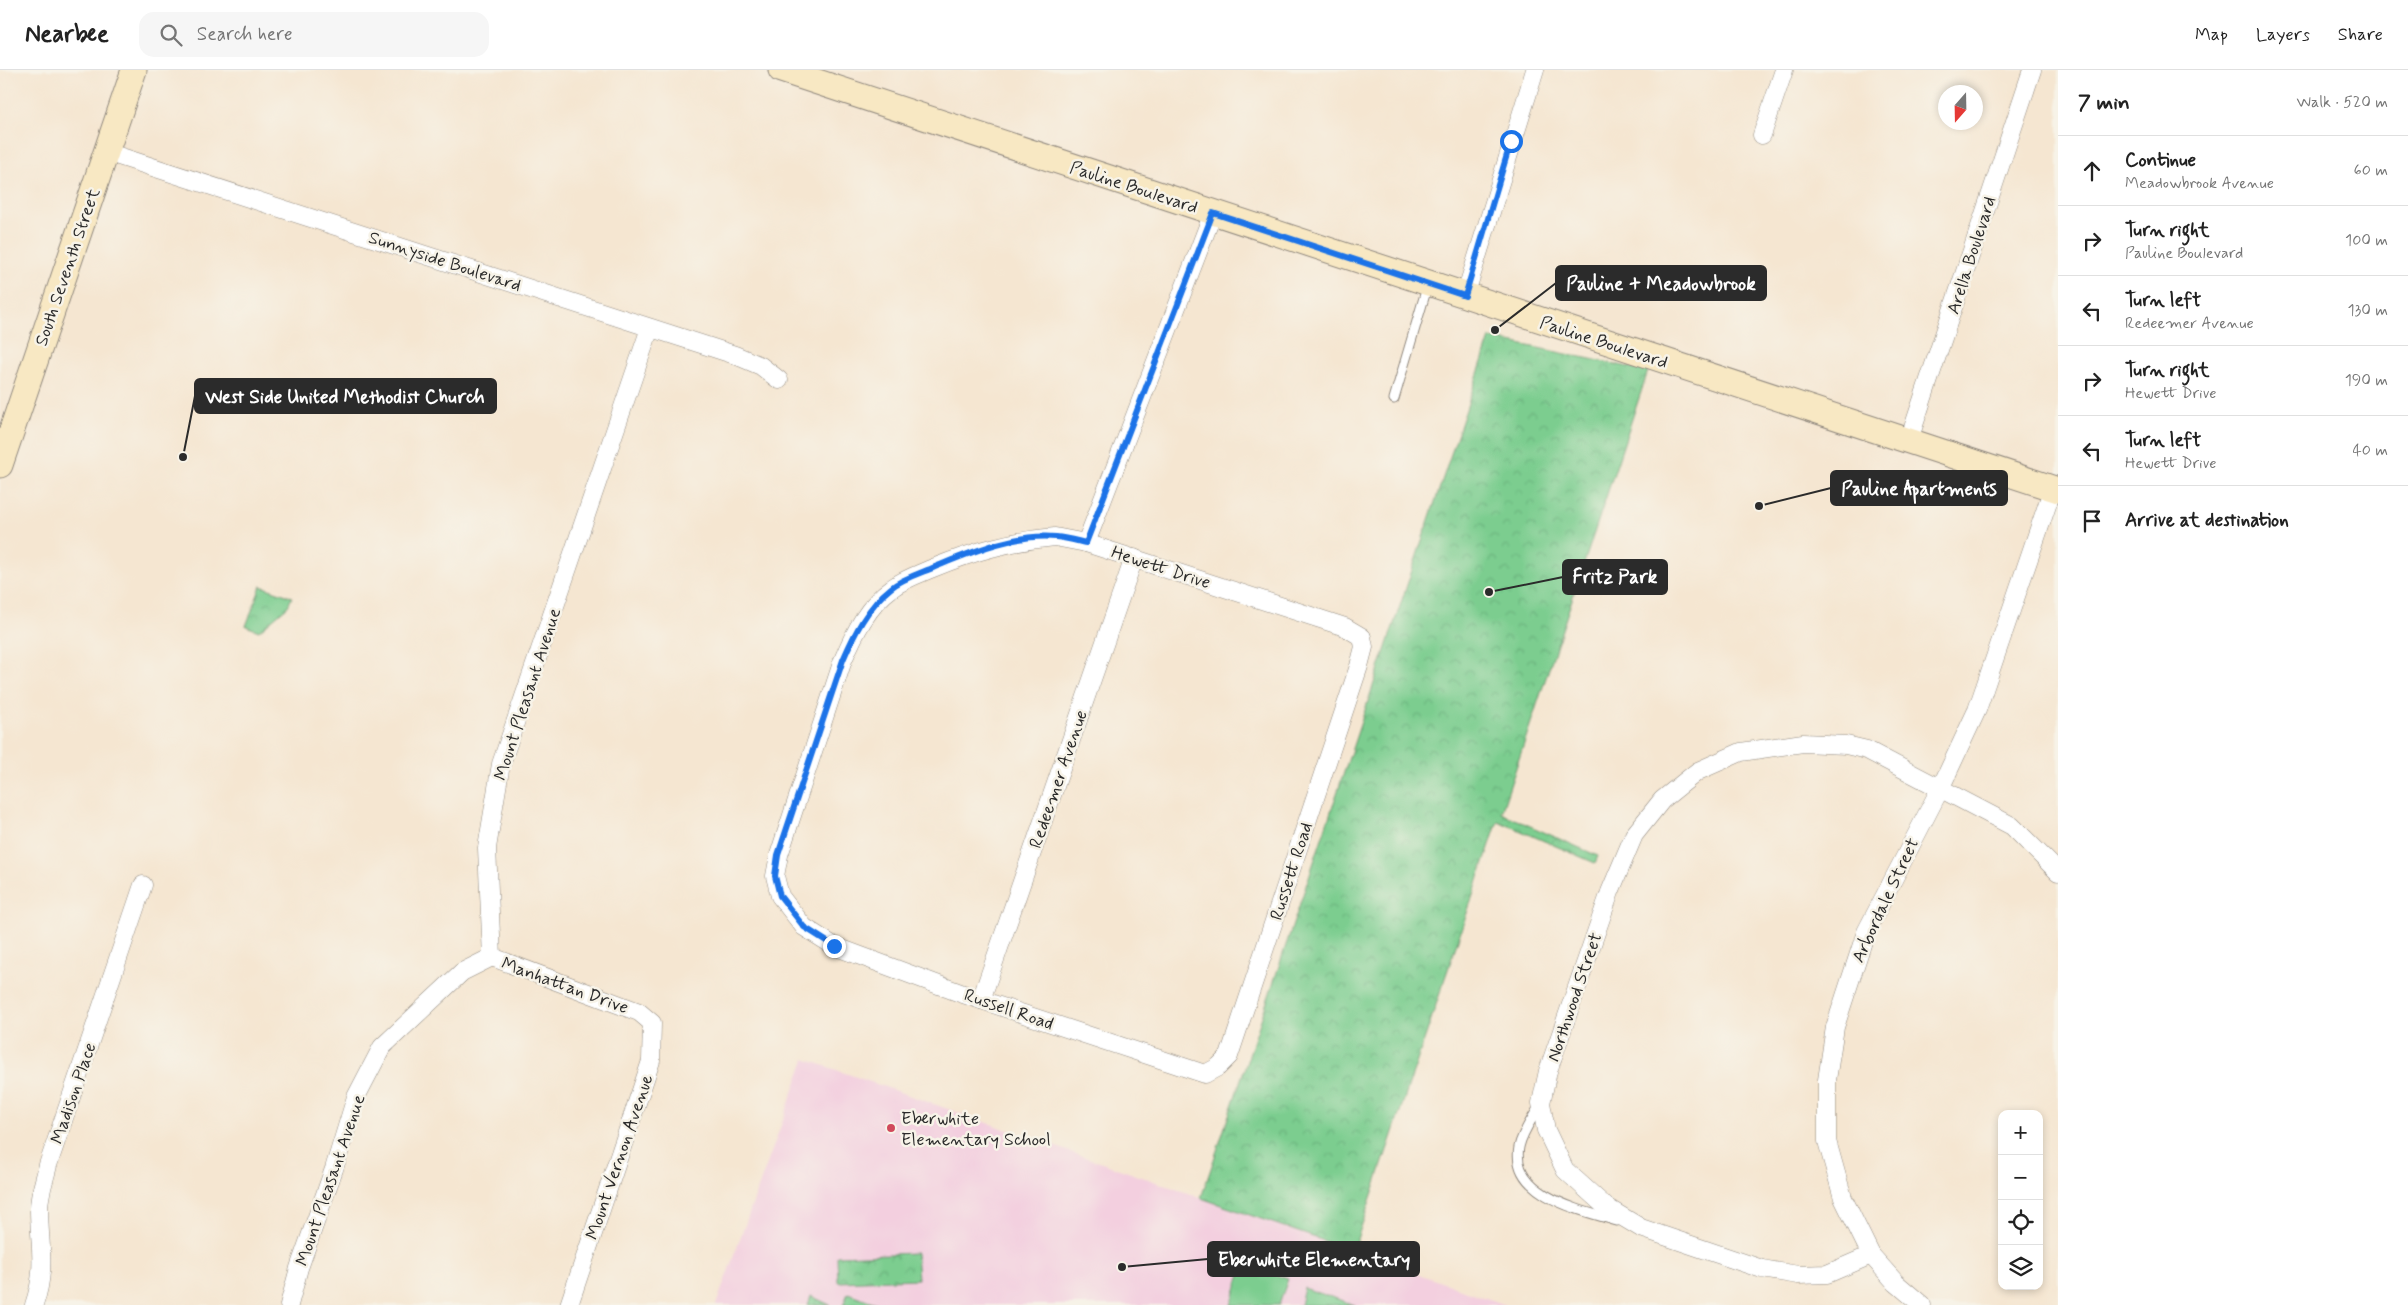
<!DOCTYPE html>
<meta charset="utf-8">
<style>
body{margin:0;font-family:Mynerve,sans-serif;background:#f6f6f6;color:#222}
.controls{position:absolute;right:15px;bottom:15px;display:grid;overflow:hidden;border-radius:10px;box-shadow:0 2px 8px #0003}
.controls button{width:45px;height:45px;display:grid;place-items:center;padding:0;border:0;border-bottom:1px solid #e0e0e0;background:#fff;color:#222;font:25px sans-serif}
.compass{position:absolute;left:1938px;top:15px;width:45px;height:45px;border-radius:50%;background:#fff;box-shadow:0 2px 8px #0003;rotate:200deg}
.stop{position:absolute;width:15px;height:15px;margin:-11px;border:4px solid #1a73e8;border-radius:50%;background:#fff}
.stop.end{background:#1a73e8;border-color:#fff;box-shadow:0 1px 5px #0008}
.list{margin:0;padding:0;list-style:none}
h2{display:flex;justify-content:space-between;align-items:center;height:65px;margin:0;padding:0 20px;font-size:21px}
h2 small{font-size:16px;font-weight:400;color:#767676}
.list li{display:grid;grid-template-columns:32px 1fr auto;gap:15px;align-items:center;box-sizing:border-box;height:70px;padding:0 20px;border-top:1px solid #e0e0e0}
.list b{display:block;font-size:19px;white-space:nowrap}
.list p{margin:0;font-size:16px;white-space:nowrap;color:#767676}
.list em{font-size:16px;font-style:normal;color:#767676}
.icon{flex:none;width:28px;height:28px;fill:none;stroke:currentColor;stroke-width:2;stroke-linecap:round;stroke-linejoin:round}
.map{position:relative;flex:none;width:2058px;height:1235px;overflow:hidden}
header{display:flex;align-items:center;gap:30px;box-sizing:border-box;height:70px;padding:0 25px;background:#fff;border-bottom:1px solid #e0e0e0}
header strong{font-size:24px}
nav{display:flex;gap:28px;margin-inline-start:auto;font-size:18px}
.search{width:350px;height:45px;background:#f6f6f6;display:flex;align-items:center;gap:12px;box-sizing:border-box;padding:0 18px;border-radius:15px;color:#767676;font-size:19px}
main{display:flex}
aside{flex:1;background:#fff}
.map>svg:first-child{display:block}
.built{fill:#f3cfdf}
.park{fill:url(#park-crowns);stroke:#537c5d}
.garden{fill:#7bcd8f;stroke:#537c5d}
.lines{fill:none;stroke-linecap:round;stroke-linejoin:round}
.lane-casing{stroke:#90887e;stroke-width:11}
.street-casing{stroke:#90887e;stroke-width:19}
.secondary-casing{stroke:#90887e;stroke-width:27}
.lane{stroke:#fff;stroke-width:9}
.street{stroke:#fff;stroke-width:18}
.secondary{stroke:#f8e8c3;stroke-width:25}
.route{stroke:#1a73e8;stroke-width:6}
.poi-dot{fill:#d1495b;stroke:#f7f3e8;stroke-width:2}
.labels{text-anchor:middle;stroke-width:5;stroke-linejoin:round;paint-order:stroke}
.street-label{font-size:18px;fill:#2b2b2b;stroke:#f7f3e8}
.poi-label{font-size:18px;fill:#2b2b2b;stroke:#f7f3e8;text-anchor:start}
.leader{fill:none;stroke:#2b2b2b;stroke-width:2}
.callout-dot{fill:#2b2b2b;stroke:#f7f3e8;stroke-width:2}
.callout{fill:#2b2b2b;stroke:#2b2b2b;stroke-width:2}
.callout-label{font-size:19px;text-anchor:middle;font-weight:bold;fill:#fff}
</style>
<header>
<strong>Nearbee</strong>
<div class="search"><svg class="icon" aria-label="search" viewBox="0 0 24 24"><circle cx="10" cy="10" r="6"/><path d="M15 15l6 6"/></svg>Search here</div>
<nav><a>Map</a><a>Layers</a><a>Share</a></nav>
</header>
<main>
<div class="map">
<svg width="2058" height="1235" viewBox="0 0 2058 1235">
<defs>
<pattern id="park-crowns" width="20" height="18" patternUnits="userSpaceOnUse" patternTransform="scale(1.25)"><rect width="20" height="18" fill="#7bcd8f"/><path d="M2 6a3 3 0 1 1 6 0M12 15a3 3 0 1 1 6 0" fill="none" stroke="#6ab07c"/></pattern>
</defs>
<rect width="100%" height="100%" fill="#f7f3e8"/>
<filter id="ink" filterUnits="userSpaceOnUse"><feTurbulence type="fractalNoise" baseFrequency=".02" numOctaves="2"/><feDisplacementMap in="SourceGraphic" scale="10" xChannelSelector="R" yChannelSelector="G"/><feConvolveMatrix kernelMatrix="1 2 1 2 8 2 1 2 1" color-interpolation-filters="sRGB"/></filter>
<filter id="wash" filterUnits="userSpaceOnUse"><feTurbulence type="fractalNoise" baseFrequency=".0096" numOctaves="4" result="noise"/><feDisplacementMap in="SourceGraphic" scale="20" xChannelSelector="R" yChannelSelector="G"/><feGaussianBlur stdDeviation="1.12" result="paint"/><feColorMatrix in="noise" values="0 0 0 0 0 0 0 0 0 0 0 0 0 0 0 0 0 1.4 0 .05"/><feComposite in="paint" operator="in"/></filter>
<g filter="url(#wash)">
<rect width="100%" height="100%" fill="#f5e6d1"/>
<path class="built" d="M805,989l548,192 153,54h-790z"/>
<g class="park">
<path d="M1490,268l158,33 -147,442 97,43 -3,7 -97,-42 -145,430 -152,-53z"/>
<path d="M261,516l31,11 -4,9 -29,25 -13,-5z"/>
<path d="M916,1183l2,26 -80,3 -1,-26z"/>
<path d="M811,1226l19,9h-22z"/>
</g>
<g class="garden">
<path d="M1244,1195l44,14 -9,26h-48z"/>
<path d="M1304,1218l51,17h-55z"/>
<path d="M848,1223l33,12h-38z"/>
</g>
</g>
<g filter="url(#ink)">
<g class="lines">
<defs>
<g id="lane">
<path d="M1394,329l34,-115"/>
<path d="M1540,1035c-7,13 -18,27 -21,42 -9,49 65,64 98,74"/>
</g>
<g id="street">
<path d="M1762,65l22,-65"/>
<path d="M106,82l629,203 26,11 18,14"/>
<path d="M1465,226l70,-226"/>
<path d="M1909,370l123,-370"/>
<path d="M1055,467l31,6 259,84 17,10 2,10 -5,19 -130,390 -11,11 -13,7 -242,-80 -129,-48 -30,-19 -24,-31 -5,-20 4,-21 64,-195c11,-26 25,-55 49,-72 12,-9 27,-14 41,-20 42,-17 77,-27 122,-31z"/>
<path d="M1086,473l127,-330"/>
<path d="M492,887l-5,-109 14,-84 149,-436"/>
<path d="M492,887l147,55 13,11 -1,38 -82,244"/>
<path d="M981,930l153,-442"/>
<path d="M1871,1185l-44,19 -29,1 -36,-6 -121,-41 -35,-21 -41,-37 -19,-40 -5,-27 7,-32 62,-179 24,-57 28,-35 36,-29 43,-19 62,-9 43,2 21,5 145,76 46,46"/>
<path d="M34,1235c13,-38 5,-60 5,-97 0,-14 6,-29 9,-43l95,-280"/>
<path d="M289,1235l10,-37 35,-99 22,-72 26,-50 80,-75 30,-15"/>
<path d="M1922,1235l-26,-22 -25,-28 -28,-57 -16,-57v-61l8,-53 31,-95 74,-143 37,-79 76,-222"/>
</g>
<g id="secondary">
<path d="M781,0l1277,420"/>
<path d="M0,395l134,-395"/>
</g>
</defs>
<use href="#lane" class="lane-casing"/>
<use href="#street" class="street-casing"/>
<use href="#secondary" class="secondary-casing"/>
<use href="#lane" class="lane"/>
<use href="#street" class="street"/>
<use href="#secondary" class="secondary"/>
</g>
</g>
<g class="lines" filter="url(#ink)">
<path class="route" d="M834,876l-30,-19 -24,-31 -5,-20 3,-21 65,-195c11,-26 25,-54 48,-72 12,-10 30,-15 44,-21 37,-15 81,-34 121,-30 10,1 21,4 30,6l127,-330 252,83 46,-155"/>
</g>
<circle class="poi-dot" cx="891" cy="1058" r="5"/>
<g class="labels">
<g class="street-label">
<text transform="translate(1134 117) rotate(18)" y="6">Pauline Boulevard</text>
<text transform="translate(1971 185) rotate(-72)" y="6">Arella Boulevard</text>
<text transform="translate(445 191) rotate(18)" y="6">Sunnyside Boulevard</text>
<text transform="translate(67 197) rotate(-71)" y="6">South Seventh Street</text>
<text transform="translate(1604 272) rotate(18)" y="6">Pauline Boulevard</text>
<text transform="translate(1161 497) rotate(18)" y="6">Hewett Drive</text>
<text transform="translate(527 624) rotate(-72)" y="6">Mount Pleasant Avenue</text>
<text transform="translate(1058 709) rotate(-71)" y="6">Redeemer Avenue</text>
<text transform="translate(1291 801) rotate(-72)" y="6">Russett Road</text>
<text transform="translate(1885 830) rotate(-65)" y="6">Arbordale Street</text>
<text transform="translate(565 915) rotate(20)" y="6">Manhattan Drive</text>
<text transform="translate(1574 927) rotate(-71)" y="6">Northwood Street</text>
<text transform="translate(1009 939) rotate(19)" y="6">Russell Road</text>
<text transform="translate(73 1023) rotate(-71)" y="6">Madison Place</text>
<text transform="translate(619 1087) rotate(-71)" y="6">Mount Vernon Avenue</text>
<text transform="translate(330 1110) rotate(-71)" y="6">Mount Pleasant Avenue</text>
</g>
<g class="poi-label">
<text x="901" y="1054">Eberwhite<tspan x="901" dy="21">Elementary School</tspan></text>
</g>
</g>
<path class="leader" d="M1495 260L1556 213M183 387L195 326M1759 436L1831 418M1489 522L1563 507M1122 1197L1208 1189"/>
<g class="callout-dot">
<circle cx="1495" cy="260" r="5"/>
<circle cx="183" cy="387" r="5"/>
<circle cx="1759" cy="436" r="5"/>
<circle cx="1489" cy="522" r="5"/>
<circle cx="1122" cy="1197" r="5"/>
</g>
<g class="callout">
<rect x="1556" y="196" width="210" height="34" rx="5"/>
<rect x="195" y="309" width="301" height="34" rx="5"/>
<rect x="1831" y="401" width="176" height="34" rx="5"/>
<rect x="1563" y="490" width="104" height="34" rx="5"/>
<rect x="1208" y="1172" width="211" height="34" rx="5"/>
</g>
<g class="callout-label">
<text x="1661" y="220">Pauline + Meadowbrook</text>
<text x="345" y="333">West Side United Methodist Church</text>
<text x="1919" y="425">Pauline Apartments</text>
<text x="1615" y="513">Fritz Park</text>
<text x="1314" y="1196">Eberwhite Elementary</text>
</g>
</svg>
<div class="controls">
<button>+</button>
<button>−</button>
<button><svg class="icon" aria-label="locate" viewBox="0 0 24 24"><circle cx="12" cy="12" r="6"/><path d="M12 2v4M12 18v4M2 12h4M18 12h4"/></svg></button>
<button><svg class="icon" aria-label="layers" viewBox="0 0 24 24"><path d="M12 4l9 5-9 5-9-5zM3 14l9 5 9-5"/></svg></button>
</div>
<svg class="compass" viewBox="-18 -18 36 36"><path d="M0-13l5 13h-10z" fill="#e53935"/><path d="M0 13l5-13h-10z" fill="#767676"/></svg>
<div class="stop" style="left:1511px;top:71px"></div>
<div class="stop end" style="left:834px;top:876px"></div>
</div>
<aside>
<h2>7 min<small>Walk · 520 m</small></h2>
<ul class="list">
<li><svg class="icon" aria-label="ahead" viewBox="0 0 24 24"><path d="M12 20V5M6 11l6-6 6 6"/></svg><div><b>Continue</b><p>Meadowbrook Avenue</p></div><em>60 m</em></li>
<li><svg class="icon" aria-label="right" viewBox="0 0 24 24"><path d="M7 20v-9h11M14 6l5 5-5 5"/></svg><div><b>Turn right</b><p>Pauline Boulevard</p></div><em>100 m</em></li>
<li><svg class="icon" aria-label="left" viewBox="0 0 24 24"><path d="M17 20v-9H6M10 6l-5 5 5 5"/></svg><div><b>Turn left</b><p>Redeemer Avenue</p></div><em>130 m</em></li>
<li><svg class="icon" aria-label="right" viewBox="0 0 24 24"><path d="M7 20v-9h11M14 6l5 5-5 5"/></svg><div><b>Turn right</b><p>Hewett Drive</p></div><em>190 m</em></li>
<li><svg class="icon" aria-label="left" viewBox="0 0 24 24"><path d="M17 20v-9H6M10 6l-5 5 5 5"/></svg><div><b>Turn left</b><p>Hewett Drive</p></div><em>40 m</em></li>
<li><svg class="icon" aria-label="arrive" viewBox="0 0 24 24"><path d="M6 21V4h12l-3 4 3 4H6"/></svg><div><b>Arrive at destination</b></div></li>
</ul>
</aside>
</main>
